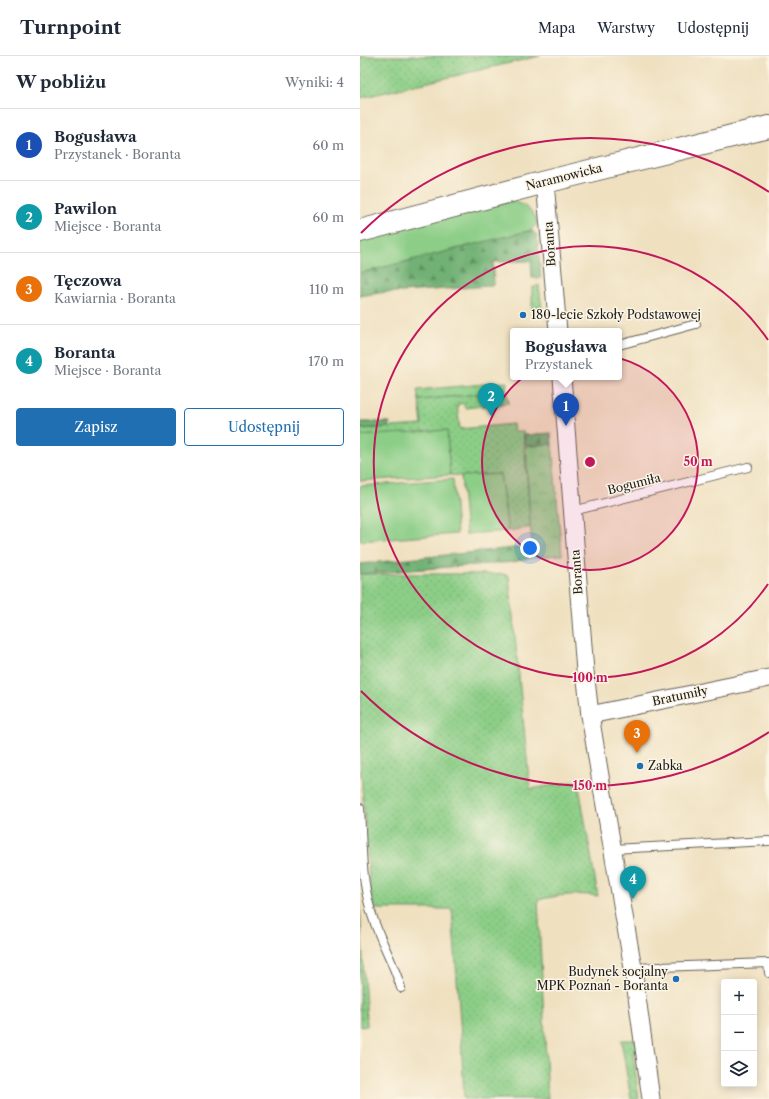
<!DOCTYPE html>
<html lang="pl">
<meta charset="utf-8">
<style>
body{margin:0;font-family:"Libre Caslon Text",serif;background:#f6f6f7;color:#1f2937}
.controls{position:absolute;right:12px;bottom:12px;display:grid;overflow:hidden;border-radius:4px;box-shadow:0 2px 10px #0003}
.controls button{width:36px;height:36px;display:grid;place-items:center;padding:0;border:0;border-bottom:1px solid #e0e1e3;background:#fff;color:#1f2937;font:20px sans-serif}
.you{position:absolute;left:170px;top:492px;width:14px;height:14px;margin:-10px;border:3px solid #fff;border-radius:50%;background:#1a73e8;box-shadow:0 0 0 6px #1a73e833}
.badge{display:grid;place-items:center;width:26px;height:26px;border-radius:50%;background:#1f6fb2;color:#fff;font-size:13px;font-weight:700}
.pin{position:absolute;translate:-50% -33px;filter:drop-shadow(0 1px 2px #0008)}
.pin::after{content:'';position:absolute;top:21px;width:14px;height:12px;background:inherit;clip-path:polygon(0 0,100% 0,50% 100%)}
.popup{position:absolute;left:150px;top:272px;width:112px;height:52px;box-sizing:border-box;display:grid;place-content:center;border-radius:4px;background:#fff;filter:drop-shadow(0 1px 3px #0005);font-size:13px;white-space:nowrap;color:#747a83}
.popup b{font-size:15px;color:#1f2937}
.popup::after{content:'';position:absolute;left:50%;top:100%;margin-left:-8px;border:8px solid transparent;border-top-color:#fff}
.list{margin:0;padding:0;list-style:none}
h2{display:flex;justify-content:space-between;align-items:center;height:52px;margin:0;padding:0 16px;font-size:17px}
h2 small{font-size:13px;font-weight:400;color:#747a83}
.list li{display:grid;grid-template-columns:26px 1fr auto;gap:12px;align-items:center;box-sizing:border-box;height:72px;padding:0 16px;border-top:1px solid #e0e1e3}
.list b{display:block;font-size:15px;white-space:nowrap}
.list p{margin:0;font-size:13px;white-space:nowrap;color:#747a83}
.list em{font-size:13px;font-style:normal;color:#747a83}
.actions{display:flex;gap:8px;padding:12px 16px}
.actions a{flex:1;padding:9px 0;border:1px solid #1f6fb2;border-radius:4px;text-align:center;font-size:14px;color:#1f6fb2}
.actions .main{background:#1f6fb2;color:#fff}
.icon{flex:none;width:22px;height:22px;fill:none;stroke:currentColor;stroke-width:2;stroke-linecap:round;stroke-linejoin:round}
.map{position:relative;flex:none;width:409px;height:1043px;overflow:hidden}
header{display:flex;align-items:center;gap:24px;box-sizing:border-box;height:56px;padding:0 20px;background:#fff;border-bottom:1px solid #e0e1e3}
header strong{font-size:19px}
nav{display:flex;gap:22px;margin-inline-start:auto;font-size:14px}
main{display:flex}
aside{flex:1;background:#fff}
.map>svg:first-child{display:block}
.grass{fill:url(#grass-dots);stroke:#547552}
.forest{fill:url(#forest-firs);stroke:#466648}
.park{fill:url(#park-crowns);stroke:#547552}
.garden{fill:#8cce87;stroke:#547552}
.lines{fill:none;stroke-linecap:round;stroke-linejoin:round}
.lane-casing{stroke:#666155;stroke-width:10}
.street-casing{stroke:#666155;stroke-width:19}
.secondary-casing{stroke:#666155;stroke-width:24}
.lane{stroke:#fff;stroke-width:8}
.street{stroke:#fff;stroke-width:17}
.secondary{stroke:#fff;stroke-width:22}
.ring{fill:none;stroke:#c2185b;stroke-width:2}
.poi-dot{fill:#1f6fb2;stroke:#fcf5e5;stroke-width:1.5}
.labels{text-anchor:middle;stroke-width:3;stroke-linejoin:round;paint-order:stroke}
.street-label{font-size:12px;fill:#1c1c1c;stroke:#fcf5e5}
.poi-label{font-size:12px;fill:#1c1c1c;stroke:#fcf5e5;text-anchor:start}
.centre{fill:#c2185b;stroke:#fcf5e5;stroke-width:2}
.ring-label{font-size:12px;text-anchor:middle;font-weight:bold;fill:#c2185b;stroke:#fcf5e5;stroke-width:3;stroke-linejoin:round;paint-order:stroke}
</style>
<header>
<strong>Turnpoint</strong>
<nav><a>Mapa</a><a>Warstwy</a><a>Udostępnij</a></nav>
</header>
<main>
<aside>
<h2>W pobliżu<small>Wyniki: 4</small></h2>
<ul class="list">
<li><span class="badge" style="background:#1a4fb4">1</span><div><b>Bogusława</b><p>Przystanek · Boranta</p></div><em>60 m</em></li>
<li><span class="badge" style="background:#0f9aa8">2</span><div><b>Pawilon</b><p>Miejsce · Boranta</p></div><em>60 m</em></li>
<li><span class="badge" style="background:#e8710a">3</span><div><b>Tęczowa</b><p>Kawiarnia · Boranta</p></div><em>110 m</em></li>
<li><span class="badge" style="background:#0f9aa8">4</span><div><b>Boranta</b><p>Miejsce · Boranta</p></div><em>170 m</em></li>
</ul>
<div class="actions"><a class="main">Zapisz</a><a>Udostępnij</a></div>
</aside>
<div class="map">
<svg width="409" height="1043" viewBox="0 0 409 1043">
<defs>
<pattern id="grass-dots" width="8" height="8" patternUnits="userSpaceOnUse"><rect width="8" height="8" fill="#8cce87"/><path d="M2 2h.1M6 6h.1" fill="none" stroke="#78b074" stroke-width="1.8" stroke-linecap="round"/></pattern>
<pattern id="forest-firs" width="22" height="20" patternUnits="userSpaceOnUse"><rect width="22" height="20" fill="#71b174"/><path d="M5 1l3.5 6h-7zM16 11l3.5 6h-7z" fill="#5c8f5e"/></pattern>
<pattern id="park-crowns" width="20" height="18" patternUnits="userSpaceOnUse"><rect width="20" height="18" fill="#8cce87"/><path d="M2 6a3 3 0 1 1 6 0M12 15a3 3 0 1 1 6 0" fill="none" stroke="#78b074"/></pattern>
</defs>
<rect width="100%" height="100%" fill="#fcf5e5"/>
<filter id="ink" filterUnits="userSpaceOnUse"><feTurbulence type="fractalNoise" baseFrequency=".025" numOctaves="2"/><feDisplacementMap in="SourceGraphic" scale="8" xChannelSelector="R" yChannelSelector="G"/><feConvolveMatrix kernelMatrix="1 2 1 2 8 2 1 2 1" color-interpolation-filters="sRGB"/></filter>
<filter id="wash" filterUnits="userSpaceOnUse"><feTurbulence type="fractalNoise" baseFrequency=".012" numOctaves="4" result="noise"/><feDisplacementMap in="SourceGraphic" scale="16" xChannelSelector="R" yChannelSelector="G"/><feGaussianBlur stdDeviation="0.9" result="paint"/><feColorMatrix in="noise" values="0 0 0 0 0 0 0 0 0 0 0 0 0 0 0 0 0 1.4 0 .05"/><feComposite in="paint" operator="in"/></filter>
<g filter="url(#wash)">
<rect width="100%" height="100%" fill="#efe0c0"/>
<g class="grass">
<path d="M0,0h180l-180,42z"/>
<path d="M179,229l3,25 -10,1v-23z"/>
<path d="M146,335l3,12 -44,5 -2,-5 -6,2 3,24 53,-5 1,7h9l8,96 -23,4 -8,-56 -39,1 -11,-1 -4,-43 -86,6v-9l62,-4 -3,-25z"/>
<path d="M0,518h143l6,2 21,213 48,-8 20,115c-20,-3 -40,-1 -60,4l10,199h-84l-3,-64 -9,-126h-78l-4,-20 -10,-129z"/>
<path d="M0,849l7,121 -7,1z"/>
<path d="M261,984h15l2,11 -5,1 6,47h-8z"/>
</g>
<g class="forest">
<path d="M171,174l6,5 4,43h-9l-1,-17 -38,1 1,22 -5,2 -86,6h-17l-26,4v-23z"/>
<path d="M0,366h30l-2,5 -28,2z"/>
<path d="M191,377l1,11 -26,2 -2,-11z"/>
<path d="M172,490l2,11 -20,5 -154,12v-10z"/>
</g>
<path class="park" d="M192,388l10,111 -28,2 -4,-31 -4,-80z"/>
<g class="garden">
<path d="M151,145c13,2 22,10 27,22l-7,7 -171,43v-35z"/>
<path d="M147,326l-1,9 -87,9 -2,-10z"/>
<path d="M87,374l3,45 -90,6v-45z"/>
<path d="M140,418l8,57 -42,3 -5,-58z"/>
<path d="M93,423l4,55 -97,7v-55z"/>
</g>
</g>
<g filter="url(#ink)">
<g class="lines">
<defs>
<g id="lane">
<path d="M259,289l77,-21"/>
<path d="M213,455l175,-44"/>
<path d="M0,752c2,33 1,68 10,100 7,28 23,52 31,80"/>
<path d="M252,793l157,-8"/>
<path d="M273,912l135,-5 1,10"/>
</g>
<g id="street">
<path d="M185,126l13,149"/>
<path d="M202,321l23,294 5,44 12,73 31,180 18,131"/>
<path d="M230,659l179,-37"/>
</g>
<path id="secondary" d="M0,175l185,-49 224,-55"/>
</defs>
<use href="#lane" class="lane-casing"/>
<use href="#street" class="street-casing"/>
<use href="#secondary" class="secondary-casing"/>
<use href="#lane" class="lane"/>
<use href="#street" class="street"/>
<use href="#secondary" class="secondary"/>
</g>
</g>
<circle cx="230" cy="406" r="108" fill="#c2185b" fill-opacity=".12"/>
<g class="ring">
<circle cx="230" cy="406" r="108"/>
<path d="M408 528A216 216 0 1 1 408 284"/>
<path d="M409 676A324 324 0 0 1 1 635M1 177A324 324 0 0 1 409 136"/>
</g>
<g class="poi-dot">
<circle cx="163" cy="259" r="4"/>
<circle cx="280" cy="710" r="4"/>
<circle cx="316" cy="923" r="4"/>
</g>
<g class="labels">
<g class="street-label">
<text transform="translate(204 121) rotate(-14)" y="4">Naramowicka</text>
<text transform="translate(190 188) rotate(-94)" y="4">Boranta</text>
<text transform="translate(274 428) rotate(-14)" y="4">Bogumiła</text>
<text transform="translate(217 516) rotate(-94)" y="4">Boranta</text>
<text transform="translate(320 640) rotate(-12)" y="4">Bratumiły</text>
</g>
<g class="poi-label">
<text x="171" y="263">180-lecie Szkoły Podstawowej</text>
<text x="288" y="714">Zabka</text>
<text x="308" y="920" text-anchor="end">Budynek socjalny<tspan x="308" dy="14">MPK Poznań - Boranta</tspan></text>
</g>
</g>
<circle cx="230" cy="406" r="6" class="centre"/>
<g class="ring-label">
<text x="338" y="410">50 m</text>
<text x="230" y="626">100 m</text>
<text x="230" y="734">150 m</text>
</g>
</svg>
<div class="controls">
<button>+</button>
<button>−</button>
<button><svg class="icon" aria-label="layers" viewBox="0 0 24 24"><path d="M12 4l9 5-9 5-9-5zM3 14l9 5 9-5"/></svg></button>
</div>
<div class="you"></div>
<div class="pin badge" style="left:206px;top:370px;background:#1a4fb4">1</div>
<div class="popup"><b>Bogusława</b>Przystanek</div>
<div class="pin badge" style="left:131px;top:360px;background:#0f9aa8">2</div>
<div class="pin badge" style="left:277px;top:697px;background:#e8710a">3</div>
<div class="pin badge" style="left:273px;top:843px;background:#0f9aa8">4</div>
</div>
</main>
